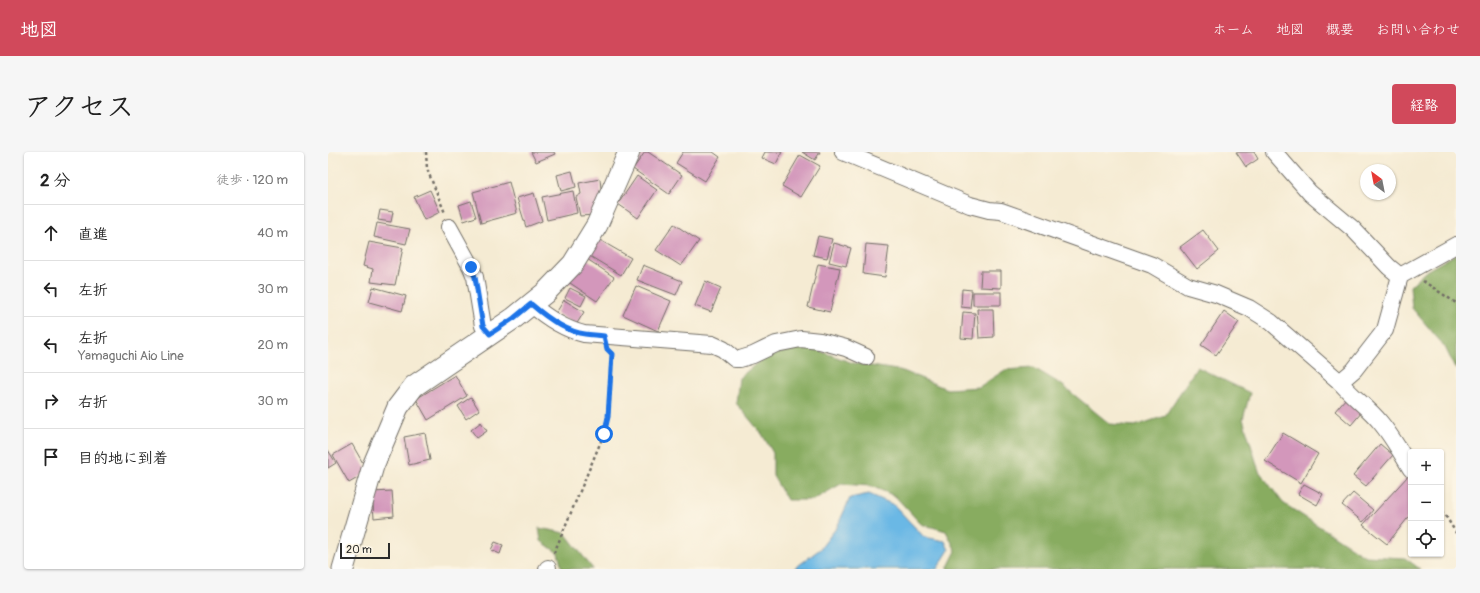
<!DOCTYPE html>
<html lang="ja">
<meta charset="utf-8">
<style>
body{margin:0;font-family:Pangolin,"Klee One",sans-serif;background:#f6f6f6;color:#222}
.controls{position:absolute;right:12px;bottom:12px;display:grid;overflow:hidden;border-radius:4px;box-shadow:0 1px 3px #0004}
.controls button{width:36px;height:36px;display:grid;place-items:center;padding:0;border:0;border-bottom:1px solid #e0e0e0;background:#fff;color:#222;font:20px sans-serif}
.compass{position:absolute;left:1032px;top:12px;width:36px;height:36px;border-radius:50%;background:#fff;box-shadow:0 1px 3px #0004;rotate:328deg}
.scale{position:absolute;left:12px;bottom:10px;width:50px;box-sizing:border-box;padding-left:4px;border:2px solid #2b2b2b;border-top:0;font-size:11px;line-height:14px;white-space:nowrap;color:#2b2b2b;-webkit-text-stroke:3px #fcf5e5;paint-order:stroke}
.stop{position:absolute;width:12px;height:12px;margin:-9px;border:3px solid #1a73e8;border-radius:50%;background:#fff}
.stop.end{background:#1a73e8;border-color:#fff;box-shadow:0 1px 4px #0008}
.list{margin:0;padding:0;list-style:none}
h2{display:flex;justify-content:space-between;align-items:center;height:52px;margin:0;padding:0 16px;font-size:17px}
h2 small{font-size:13px;font-weight:400;color:#767676}
.list li{display:grid;grid-template-columns:26px 1fr auto;gap:12px;align-items:center;box-sizing:border-box;height:56px;padding:0 16px;border-top:1px solid #e0e0e0}
.list b{display:block;font-size:15px;white-space:nowrap}
.list p{margin:0;font-size:13px;white-space:nowrap;color:#767676}
.list em{font-size:13px;font-style:normal;color:#767676}
.icon{flex:none;width:22px;height:22px;fill:none;stroke:currentColor;stroke-width:2;stroke-linecap:round;stroke-linejoin:round}
.map{position:relative;flex:none;width:1128px;height:417px;overflow:hidden;border-radius:4px}
header{display:flex;align-items:center;gap:24px;box-sizing:border-box;height:56px;padding:0 20px;background:#d1495b;color:#fff}
header strong{font-size:19px}
nav{display:flex;gap:22px;margin-inline-start:auto;font-size:14px}
.intro{display:flex;align-items:center;justify-content:space-between;box-sizing:border-box;height:96px;padding:0 24px}
h1{margin:0;font-size:28px}
.button{padding:10px 18px;border-radius:4px;background:#d1495b;color:#fff;font-size:14px;font-weight:700}
main{display:flex;gap:24px;padding:0 24px}
aside{flex:1;background:#fff;border-radius:4px;box-shadow:0 1px 3px #0004}
.map>svg:first-child{display:block}
.forest{fill:#88ac60;stroke:#5a6c46}
.water{fill:#6bb8e5;stroke:#4b7288}
.building{fill:#d397bb}
.lines{fill:none;stroke-linecap:round;stroke-linejoin:round}
.minor-casing{stroke:#726e66;stroke-width:18}
.major-casing{stroke:#726e66;stroke-width:23}
.path{stroke:#726e66;stroke-width:2.5;stroke-dasharray:3 3;stroke-linecap:butt}
.minor{stroke:#fff;stroke-width:16}
.major{stroke:#fff;stroke-width:21}
.route{stroke:#1a73e8;stroke-width:5}
</style>
<header>
<strong>地図</strong>
<nav><a>ホーム</a><a>地図</a><a>概要</a><a>お問い合わせ</a></nav>
</header>
<div class="intro"><h1>アクセス</h1><a class="button">経路</a></div>
<main>
<aside>
<h2>2 分<small>徒歩 · 120 m</small></h2>
<ul class="list">
<li><svg class="icon" aria-label="ahead" viewBox="0 0 24 24"><path d="M12 20V5M6 11l6-6 6 6"/></svg><div><b>直進</b></div><em>40 m</em></li>
<li><svg class="icon" aria-label="left" viewBox="0 0 24 24"><path d="M17 20v-9H6M10 6l-5 5 5 5"/></svg><div><b>左折</b></div><em>30 m</em></li>
<li><svg class="icon" aria-label="left" viewBox="0 0 24 24"><path d="M17 20v-9H6M10 6l-5 5 5 5"/></svg><div><b>左折</b><p>Yamaguchi Aio Line</p></div><em>20 m</em></li>
<li><svg class="icon" aria-label="right" viewBox="0 0 24 24"><path d="M7 20v-9h11M14 6l5 5-5 5"/></svg><div><b>右折</b></div><em>30 m</em></li>
<li><svg class="icon" aria-label="arrive" viewBox="0 0 24 24"><path d="M6 21V4h12l-3 4 3 4H6"/></svg><div><b>目的地に到着</b></div></li>
</ul>
</aside>
<div class="map">
<svg width="1128" height="417" viewBox="0 0 1128 417">
<rect width="100%" height="100%" fill="#fcf5e5"/>
<filter id="ink" filterUnits="userSpaceOnUse"><feTurbulence type="fractalNoise" baseFrequency=".025" numOctaves="2"/><feDisplacementMap in="SourceGraphic" scale="8" xChannelSelector="R" yChannelSelector="G"/><feConvolveMatrix kernelMatrix="1 2 1 2 8 2 1 2 1" color-interpolation-filters="sRGB"/></filter>
<filter id="wash" filterUnits="userSpaceOnUse"><feTurbulence type="fractalNoise" baseFrequency=".012" numOctaves="4" result="noise"/><feDisplacementMap in="SourceGraphic" scale="16" xChannelSelector="R" yChannelSelector="G"/><feGaussianBlur stdDeviation="0.9" result="paint"/><feColorMatrix in="noise" values="0 0 0 0 0 0 0 0 0 0 0 0 0 0 0 0 0 1.4 0 .05"/><feComposite in="paint" operator="in"/></filter>
<g filter="url(#wash)">
<rect width="100%" height="100%" fill="#f5ebd3"/>
<g class="forest">
<path d="M1128,102v116l-11,-23 -33,-39 -2,-22 16,-15z"/>
<path d="M478,194l47,17 50,8 44,18 32,-2 26,-17 29,-2 28,17 48,39 25,2 30,-10 32,-49 53,26 -7,26 16,52 24,32 82,53 40,2 15,11h-473l9,-18 -10,-20 -25,-7 -26,-28 -24,-10 -30,-2 -28,16h-26l-14,-24v-23l-11,-19 -26,-31 3,-25 25,-21z"/>
<path d="M211,376l26,5 28,36h-31l-4,-16 -17,-12z"/>
</g>
<path class="water" d="M541,342l25,11 30,32 21,4 4,9 -12,19h-143l26,-20 17,-22 13,-29z"/>
<g id="blocks">
<g class="building">
<path d="M203,0h23l1,2 -19,8z"/>
<path d="M317,0h3l34,23 -13,19 -36,-25z"/>
<path d="M355,0h30l7,5 -15,24 -29,-18z"/>
<path d="M437,0h17l-6,12 -14,-6z"/>
<path d="M474,0h18l-5,8z"/>
<path d="M908,0h18l4,7 -12,8z"/>
<path d="M472,3l20,11 -19,31 -19,-11z"/>
<path d="M244,19l4,16 -15,4 -4,-16z"/>
<path d="M309,24l20,14 -19,28 -20,-14z"/>
<path d="M272,27l2,19 -8,17 -14,1 -4,-19 5,-3 -2,-11z"/>
<path d="M181,30l8,31 -36,10 -8,-31z"/>
<path d="M102,38l10,22 -16,8 -10,-23z"/>
<path d="M245,39l4,22 -30,7 -5,-23z"/>
<path d="M206,41l8,28 -16,6 -9,-29z"/>
<path d="M143,49l5,16 -12,4 -5,-16z"/>
<path d="M52,58l13,2 -2,10 -13,-2z"/>
<path d="M49,71l33,6 -4,15 -32,-7z"/>
<path d="M346,72l25,17 -18,25 -25,-16z"/>
<path d="M875,78l16,21 -22,18 -17,-22z"/>
<path d="M490,84l14,3 -5,19 -14,-3z"/>
<path d="M270,87l33,19 -10,17 -33,-20z"/>
<path d="M41,90l34,6 -8,37 -24,-3 2,-13 -10,-3z"/>
<path d="M506,91l17,5 -5,18 -17,-4z"/>
<path d="M538,92l23,2 -4,31 -22,-3z"/>
<path d="M256,105l30,20 -17,24 -30,-20z"/>
<path d="M490,112l22,4 -10,44 -22,-5z"/>
<path d="M315,113l39,16 -6,14 -39,-15z"/>
<path d="M653,119h20v17l-21,-1z"/>
<path d="M377,129l16,7 -10,24 -16,-6z"/>
<path d="M308,134l35,15 -13,30 -35,-16z"/>
<path d="M45,135l33,9 -4,15 -33,-9z"/>
<path d="M242,136l16,8 -5,10 -16,-8z"/>
<path d="M634,137l10,1 -2,18 -9,-1z"/>
<rect x="645" y="140" width="28" height="13"/>
<path d="M236,148l20,12 -8,13 -20,-12z"/>
<path d="M649,157h16l1,28 -15,1z"/>
<path d="M896,159l15,11 -23,33 -15,-10z"/>
<path d="M635,160l12,1 -2,26 -12,-1z"/>
<path d="M127,223l12,21 -39,24 -12,-21z"/>
<path d="M143,245l8,13 -13,9 -8,-13z"/>
<path d="M1018,246l16,14 -11,13 -16,-14z"/>
<path d="M153,270l6,9 -10,7 -6,-8z"/>
<path d="M97,281l5,27 -21,5 -5,-28z"/>
<path d="M955,281l35,21 -17,29 -36,-22z"/>
<path d="M24,292l16,28 -19,11 -16,-28z"/>
<path d="M1052,292l13,11 -27,31 -13,-10z"/>
<path d="M0,298l8,13 -8,5z"/>
<path d="M1080,324l3,5v33l-24,30 -24,-19z"/>
<path d="M976,332l19,10 -6,11 -19,-11z"/>
<path d="M64,339l2,25 -20,2 -2,-26z"/>
<path d="M1025,341l20,17 -10,12 -21,-17z"/>
<path d="M167,390l8,3 -3,9 -9,-4z"/>
</g>
</g>
</g>
<g filter="url(#ink)">
<use href="#blocks" fill-opacity="0" stroke="#726e66" stroke-width="1"/>
<g class="lines">
<defs>
<g id="minor">
<path d="M515,0l127,53 19,5 12,1 151,54 36,21 28,8 33,14 22,14 69,60c12,15 28,25 40,40 12,14 21,31 31,47"/>
<path d="M946,0l36,41 43,36 36,38 11,9"/>
<path d="M121,75l22,40 4,10 8,49 7,8"/>
<path d="M203,152c16,14 33,25 53,30l128,10 11,5 12,10h5l13,-4 23,-11 25,-5 19,2 26,7 20,9"/>
<path d="M1012,230l14,-12 31,-40 15,-54 56,-31"/>
<path d="M219,417l1,-1"/>
</g>
<path id="major" d="M15,417l30,-103 25,-59 16,-21 100,-68 31,-25 28,-29 24,-39 32,-73"/>
</defs>
<use href="#minor" class="minor-casing"/>
<use href="#major" class="major-casing"/>
<g class="path">
<path d="M98,0l1,17 18,44"/>
<path d="M1095,129l33,22"/>
<path d="M1113,360l6,6 9,15"/>
<path d="M226,401l50,-119 4,-17 4,-63 -2,-2"/>
</g>
<use href="#minor" class="minor"/>
<use href="#major" class="major"/>
</g>
</g>
<g class="lines" filter="url(#ink)">
<path class="route" d="M143,115l4,10 8,49 7,8 24,-16 17,-14c15,13 35,28 54,30 6,1 13,1 19,2l3,13 5,5 -4,63 -4,17"/>
</g>
</svg>
<div class="controls">
<button>+</button>
<button>−</button>
<button><svg class="icon" aria-label="locate" viewBox="0 0 24 24"><circle cx="12" cy="12" r="6"/><path d="M12 2v4M12 18v4M2 12h4M18 12h4"/></svg></button>
</div>
<svg class="compass" viewBox="-18 -18 36 36"><path d="M0-13l5 13h-10z" fill="#e53935"/><path d="M0 13l5-13h-10z" fill="#767676"/></svg>
<div class="scale">20 m</div>
<div class="stop" style="left:276px;top:282px"></div>
<div class="stop end" style="left:143px;top:115px"></div>
</div>
</main>
